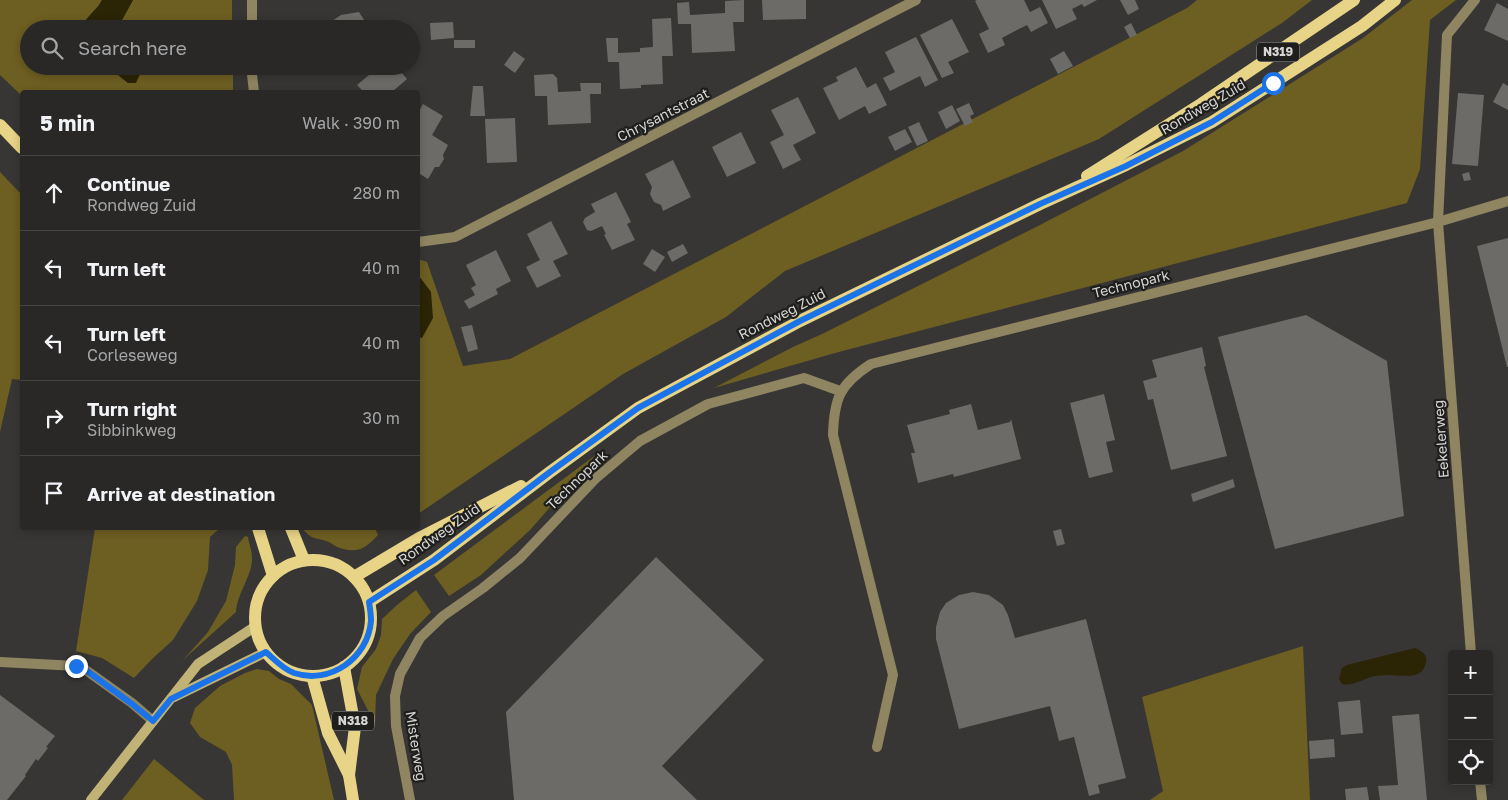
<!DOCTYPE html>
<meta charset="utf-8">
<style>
body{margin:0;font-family:"Golos Text",sans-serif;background:#31302f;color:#f1f3f6}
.controls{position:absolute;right:15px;bottom:15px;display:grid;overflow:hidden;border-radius:5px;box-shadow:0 2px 8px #0003}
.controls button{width:45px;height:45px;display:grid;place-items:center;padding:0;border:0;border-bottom:1px solid #454444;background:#292827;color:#f1f3f6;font:25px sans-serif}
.stop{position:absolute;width:15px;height:15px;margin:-11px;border:4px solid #1a73e8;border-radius:50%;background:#fff}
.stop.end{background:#1a73e8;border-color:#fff;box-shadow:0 1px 5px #0008}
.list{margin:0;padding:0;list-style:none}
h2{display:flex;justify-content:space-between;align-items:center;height:65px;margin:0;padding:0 20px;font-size:21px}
h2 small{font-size:16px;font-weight:400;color:#a5a6a7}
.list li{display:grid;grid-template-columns:32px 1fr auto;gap:15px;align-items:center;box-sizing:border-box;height:75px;padding:0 20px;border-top:1px solid #454444}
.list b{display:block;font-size:19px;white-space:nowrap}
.list p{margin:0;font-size:16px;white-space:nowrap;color:#a5a6a7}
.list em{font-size:16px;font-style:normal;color:#a5a6a7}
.icon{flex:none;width:28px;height:28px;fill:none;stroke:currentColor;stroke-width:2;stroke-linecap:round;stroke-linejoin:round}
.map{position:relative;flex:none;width:1508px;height:800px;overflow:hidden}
.search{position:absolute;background:#292827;box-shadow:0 2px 8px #0003;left:20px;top:20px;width:400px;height:55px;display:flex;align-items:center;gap:12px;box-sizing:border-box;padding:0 18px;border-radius:28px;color:#a5a6a7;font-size:19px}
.panel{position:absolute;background:#292827;box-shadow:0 2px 8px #0003;left:20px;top:90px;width:400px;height:440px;border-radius:5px}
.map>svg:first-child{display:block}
.green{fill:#6d5e21}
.water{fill:#2b2405}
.building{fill:#6c6b68}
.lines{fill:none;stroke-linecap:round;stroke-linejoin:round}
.service{stroke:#8f8561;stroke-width:10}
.minor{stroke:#8f8561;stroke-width:10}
.secondary{stroke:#c1b276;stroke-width:10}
.primary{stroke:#e8d486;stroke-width:12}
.route{stroke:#1a73e8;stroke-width:6}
.labels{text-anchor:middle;stroke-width:4.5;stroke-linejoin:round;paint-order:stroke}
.shield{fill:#1e1e1d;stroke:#9f9e9d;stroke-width:1}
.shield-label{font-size:12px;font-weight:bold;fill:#d6d5d4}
.street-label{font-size:14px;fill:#d6d5d4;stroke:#1e1e1d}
</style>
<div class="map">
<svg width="1508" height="800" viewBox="0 0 1508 800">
<rect width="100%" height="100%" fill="#373634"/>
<g class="green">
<path d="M0,0h102c-5,11 -18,17 -20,29h-53v37h78l21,17 12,-9 -4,-8h97v26h-211v4l-22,-21z"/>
<path d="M133,0h99v29h-113l3,-9z"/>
<path d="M1197,0h115l-30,23 -183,116 -314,132 -59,46 -103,57 -205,140v-177l4,1 9,-46 -13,-17v-16l9,3 36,104 47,-7 677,-351z"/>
<path d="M1412,0h44l-26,20 -10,149 -13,34 -572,150 -121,35 79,-41 29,-13 214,-107 147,-76 180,-113z"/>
<path d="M0,172l22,23v185l-10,-1 -12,53z"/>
<path d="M597,454l-67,76 -49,45 -32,21 -15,-21z"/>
<path d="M95,528h125l-10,9 -2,33 -11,31 -24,39 -21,19 -18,19 -32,-20 -26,-7z"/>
<path d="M302,528h73l3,7c-12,13 -20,19 -38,13 -4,-1 -7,-4 -11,-6 -15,-6 -15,0 -27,-14z"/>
<path d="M245,536l3,1c1,7 4,14 4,20 1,18 -15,36 -16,55l-53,48 25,-28 18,-31 9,-36 1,-18z"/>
<path d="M416,590l15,22 -21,22 -17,25 -17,36 -1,29 -18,-35 5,-22 14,-18 5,-14 1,-16 15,-14z"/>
<path d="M1303,646l7,154h-160l13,-9 -21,-94z"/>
<path d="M257,669l12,2 10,8 12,5 21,21 22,95h-100l-2,-35 -6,-13 -26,-15 -10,-14 5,-15 25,-22 25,-13z"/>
<path d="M154,759l50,41h-82z"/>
</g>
<g class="water">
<path d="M102,0h31l-11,20 -3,9h-37c2,-12 15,-18 20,-29z"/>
<path d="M107,66h29l4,8 -4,9h-8z"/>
<path d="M418,275l13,17 2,26 -11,20 -4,-1z"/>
<path d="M1415,648c6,3 13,6 11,14 -3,20 -26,12 -39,13 -4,0 -8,1 -12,1 -11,2 -22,11 -33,8l-3,-5 3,-11 5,-3z"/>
</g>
<g class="building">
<path d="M744,0v22h-11l2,29 -43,2 -1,-29h-13l-1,-21 12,-1 1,13 35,-2v-12z"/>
<path d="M762,0h44v19l-43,1z"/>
<path d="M977,0h47l6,12 10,-5 8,16 -17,9 -4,-7 -12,6 -13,7 3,7 -17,8 -9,-19 10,-5 -14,-28z"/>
<path d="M1042,0h55l-13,7 -2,-3 -10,5 5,10 -21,10z"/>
<path d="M1120,0h15l4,9 -11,6z"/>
<path d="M1497,3l11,6v32l-24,-11z"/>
<path d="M359,12l11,17h-46l-1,-2 18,-12z"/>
<path d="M671,18l2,38h-11l1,28 -22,1v3l-21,1 -1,-27h-11l-2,-24h12v15l22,-1v-4l13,-1 -1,-28z"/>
<path d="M952,19l17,33 -21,10 6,11 -12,5 -22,-43z"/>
<path d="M453,22l1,16 -23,2 -1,-17z"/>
<path d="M1131,23l6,12 -7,3 -6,-11z"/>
<path d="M916,37l22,43 -13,7 -5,-11 -30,15 -7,-13 12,-6 -10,-20z"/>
<rect x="454" y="40" width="21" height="8"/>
<path d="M514,51l11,8 -10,14 -11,-8z"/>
<path d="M1064,51l9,15 -15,8 -8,-15z"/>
<path d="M380,66h16l11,13 -14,12 2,1h-31l-7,-7z"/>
<path d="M856,67l11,21 9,-5 11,22 -18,9 -4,-8 -26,14 -16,-32 15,-7 -2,-4z"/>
<path d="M553,74l4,4 1,14 23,-1 -1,-8h21v11h-11l1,29 -43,2 -1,-29h-12l-1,-21z"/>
<path d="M1503,83l5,3v24l-15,-8z"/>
<path d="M473,86h10l2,30h-15z"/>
<path d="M1458,93l26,2 -6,71 -26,-2z"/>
<path d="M798,97l18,36 -23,12 8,15 -18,9 -13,-27 14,-7 -13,-25z"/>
<path d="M969,103l5,11 -4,2 3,6 -8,4 -9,-17z"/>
<path d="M423,104l20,12 -11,19 16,10 -5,10 1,4 -5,8h-4l-7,12 -8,-5 -2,1v-36l2,-5 -2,-2v-19z"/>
<path d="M952,105l8,16 -14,8 -8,-17z"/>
<path d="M515,118l2,44 -30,1 -2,-44z"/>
<path d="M919,122l9,19 -11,5 -9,-19z"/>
<path d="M905,129l7,13 -17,9 -7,-14z"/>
<path d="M741,132l15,31 -29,14 -15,-30z"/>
<path d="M673,160l18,37 -28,14 -2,-6 -7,-3 -4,-8 2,-7 -7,-13z"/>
<path d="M1469,172l2,8 -7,1 -2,-7z"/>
<path d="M616,192l15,30 -4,2 8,16 -23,10 -8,-15 2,-1 -4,-8 -11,5 -4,-1 -4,-8 2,-4 10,-6 -4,-8z"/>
<path d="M551,221l17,33 -15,7 8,15 -24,12 -11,-21 14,-7 -13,-26z"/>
<path d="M1508,238v129h-1l-30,-121z"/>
<path d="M683,244l5,9 -16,9 -5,-10z"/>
<path d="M652,249l13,8 -10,15 -12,-8z"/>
<path d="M496,250l15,31 -15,8 2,5 -29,15 -5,-8 11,-6 -4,-7 5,-3 -10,-20z"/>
<path d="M1306,315l81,46 17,155 -129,33 -57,-212z"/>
<path d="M472,325l6,24 -10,3 -7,-25z"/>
<path d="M1202,347l4,19 -2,1 23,89 -56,14 -18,-71 -5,1 -5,-19 14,-4 -5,-17z"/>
<path d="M1104,394l11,46 -9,2 7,30 -24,6 -19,-75z"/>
<path d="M971,404l7,26 32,-8 1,-3 10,40 -67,18 -1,-3 -35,9 -7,-30h4l-8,-28 43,-11 -1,-4z"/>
<path d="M1233,479l2,8 -42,15 -2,-8z"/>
<path d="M1061,529l4,15 -8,2 -4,-15z"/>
<path d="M656,557l108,103 -102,106 35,34h-183l-8,-88z"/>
<path d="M973,592l16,3 14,10 5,10 7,23 71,-19 40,159 -28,7 2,8 -11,3 -15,-59 -15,4 -9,-35 -91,23 -23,-90v-12l4,-15 6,-9 13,-8z"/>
<path d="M0,695l55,41 -9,11 2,1 -10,13 -2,-2 -11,16 1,1 -19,24h-7z"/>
<path d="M1360,700l3,33 -22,2 -3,-33z"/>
<path d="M1419,714l8,86h-47l-2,-14 20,-1 -6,-69z"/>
<path d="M1334,739l1,18 -25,2 -1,-18z"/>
<path d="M1367,787l2,13h-23l-1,-11z"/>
</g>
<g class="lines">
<path class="service" d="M1438,222l9,-187 28,-35"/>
<g class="minor">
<path d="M252,29v-29"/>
<path d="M251,66l3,26"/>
<path d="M1438,222l33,432"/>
<path d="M418,242l37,-5 461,-237"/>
<path d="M0,662l77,4 6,2 49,35 21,18"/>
<path d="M877,747l16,-72 -60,-240c1,-37 7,-51 38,-71l567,-142 70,-21"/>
<path d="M1480,781l2,19"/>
<path d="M410,800l-14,-74 -1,-30 5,-22 20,-36 23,-22 40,-28 37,-30 75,-79 45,-38 68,-37 96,-26 36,13"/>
</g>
<g class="secondary">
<path d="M174,697l92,-45"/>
<path d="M91,800l107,-136 58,-38"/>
</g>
<g class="primary">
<path d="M0,125l22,23"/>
<path d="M1087,176l114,-72 153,-104"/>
<path d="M258,528l15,48"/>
<path d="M291,528l13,32"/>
<circle cx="313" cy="618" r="58"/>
<path d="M354,577l67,-40 100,-51"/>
<path d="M369,602l65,-42 116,-88 88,-64 162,-87 240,-117 86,-39 86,-43 150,-96 33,-26"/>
<path d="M344,667l11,60 -6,48 4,25"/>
<path d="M312,676l16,57 21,42"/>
</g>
</g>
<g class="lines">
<path class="route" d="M76,666l7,2 49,36 21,17 18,-22 95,-47c9,8 17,17 28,21 36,12 74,-15 77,-52 0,-6 -1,-13 -2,-19l65,-42 116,-88 88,-64 162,-87 240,-117 86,-38 86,-44 61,-39"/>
</g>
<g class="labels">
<g class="shield">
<rect x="1257" y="42.5" width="42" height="19" rx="4"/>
<rect x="332" y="711.5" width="42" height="19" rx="4"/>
</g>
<g class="shield-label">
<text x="1278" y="56">N319</text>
<text x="353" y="725">N318</text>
</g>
<g class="street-label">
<text transform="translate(1203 107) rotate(-30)" y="5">Rondweg Zuid</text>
<text transform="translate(663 115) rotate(-27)" y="5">Chrysantstraat</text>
<text transform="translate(1131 284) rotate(-14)" y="5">Technopark</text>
<text transform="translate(782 314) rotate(-27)" y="5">Rondweg Zuid</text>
<text transform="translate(1441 439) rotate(-94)" y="5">Eekelerweg</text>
<text transform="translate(577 480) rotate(-44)" y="5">Technopark</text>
<text transform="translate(439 534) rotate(-35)" y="5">Rondweg Zuid</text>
<text transform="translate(416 746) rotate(81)" y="5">Misterweg</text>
</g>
</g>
</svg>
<div class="controls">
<button>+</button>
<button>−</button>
<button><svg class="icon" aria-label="locate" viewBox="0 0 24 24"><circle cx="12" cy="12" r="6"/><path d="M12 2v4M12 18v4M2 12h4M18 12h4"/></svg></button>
</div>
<div class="stop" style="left:1273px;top:83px"></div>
<div class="stop end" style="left:76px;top:666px"></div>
<div class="search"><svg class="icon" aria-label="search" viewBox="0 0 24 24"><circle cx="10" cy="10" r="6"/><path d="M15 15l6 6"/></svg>Search here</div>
<section class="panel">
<h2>5 min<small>Walk · 390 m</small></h2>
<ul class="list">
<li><svg class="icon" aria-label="ahead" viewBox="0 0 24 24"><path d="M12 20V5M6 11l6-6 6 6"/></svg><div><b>Continue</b><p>Rondweg Zuid</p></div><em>280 m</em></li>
<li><svg class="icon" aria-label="left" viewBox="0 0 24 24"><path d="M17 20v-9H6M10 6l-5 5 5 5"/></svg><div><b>Turn left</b></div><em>40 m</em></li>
<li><svg class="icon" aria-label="left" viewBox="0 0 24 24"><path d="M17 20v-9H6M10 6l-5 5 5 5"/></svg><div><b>Turn left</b><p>Corleseweg</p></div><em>40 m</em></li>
<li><svg class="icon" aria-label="right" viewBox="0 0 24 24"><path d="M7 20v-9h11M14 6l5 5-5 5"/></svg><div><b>Turn right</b><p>Sibbinkweg</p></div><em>30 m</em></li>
<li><svg class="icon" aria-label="arrive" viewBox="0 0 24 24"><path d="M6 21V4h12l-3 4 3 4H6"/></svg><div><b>Arrive at destination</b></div></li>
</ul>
</section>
</div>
